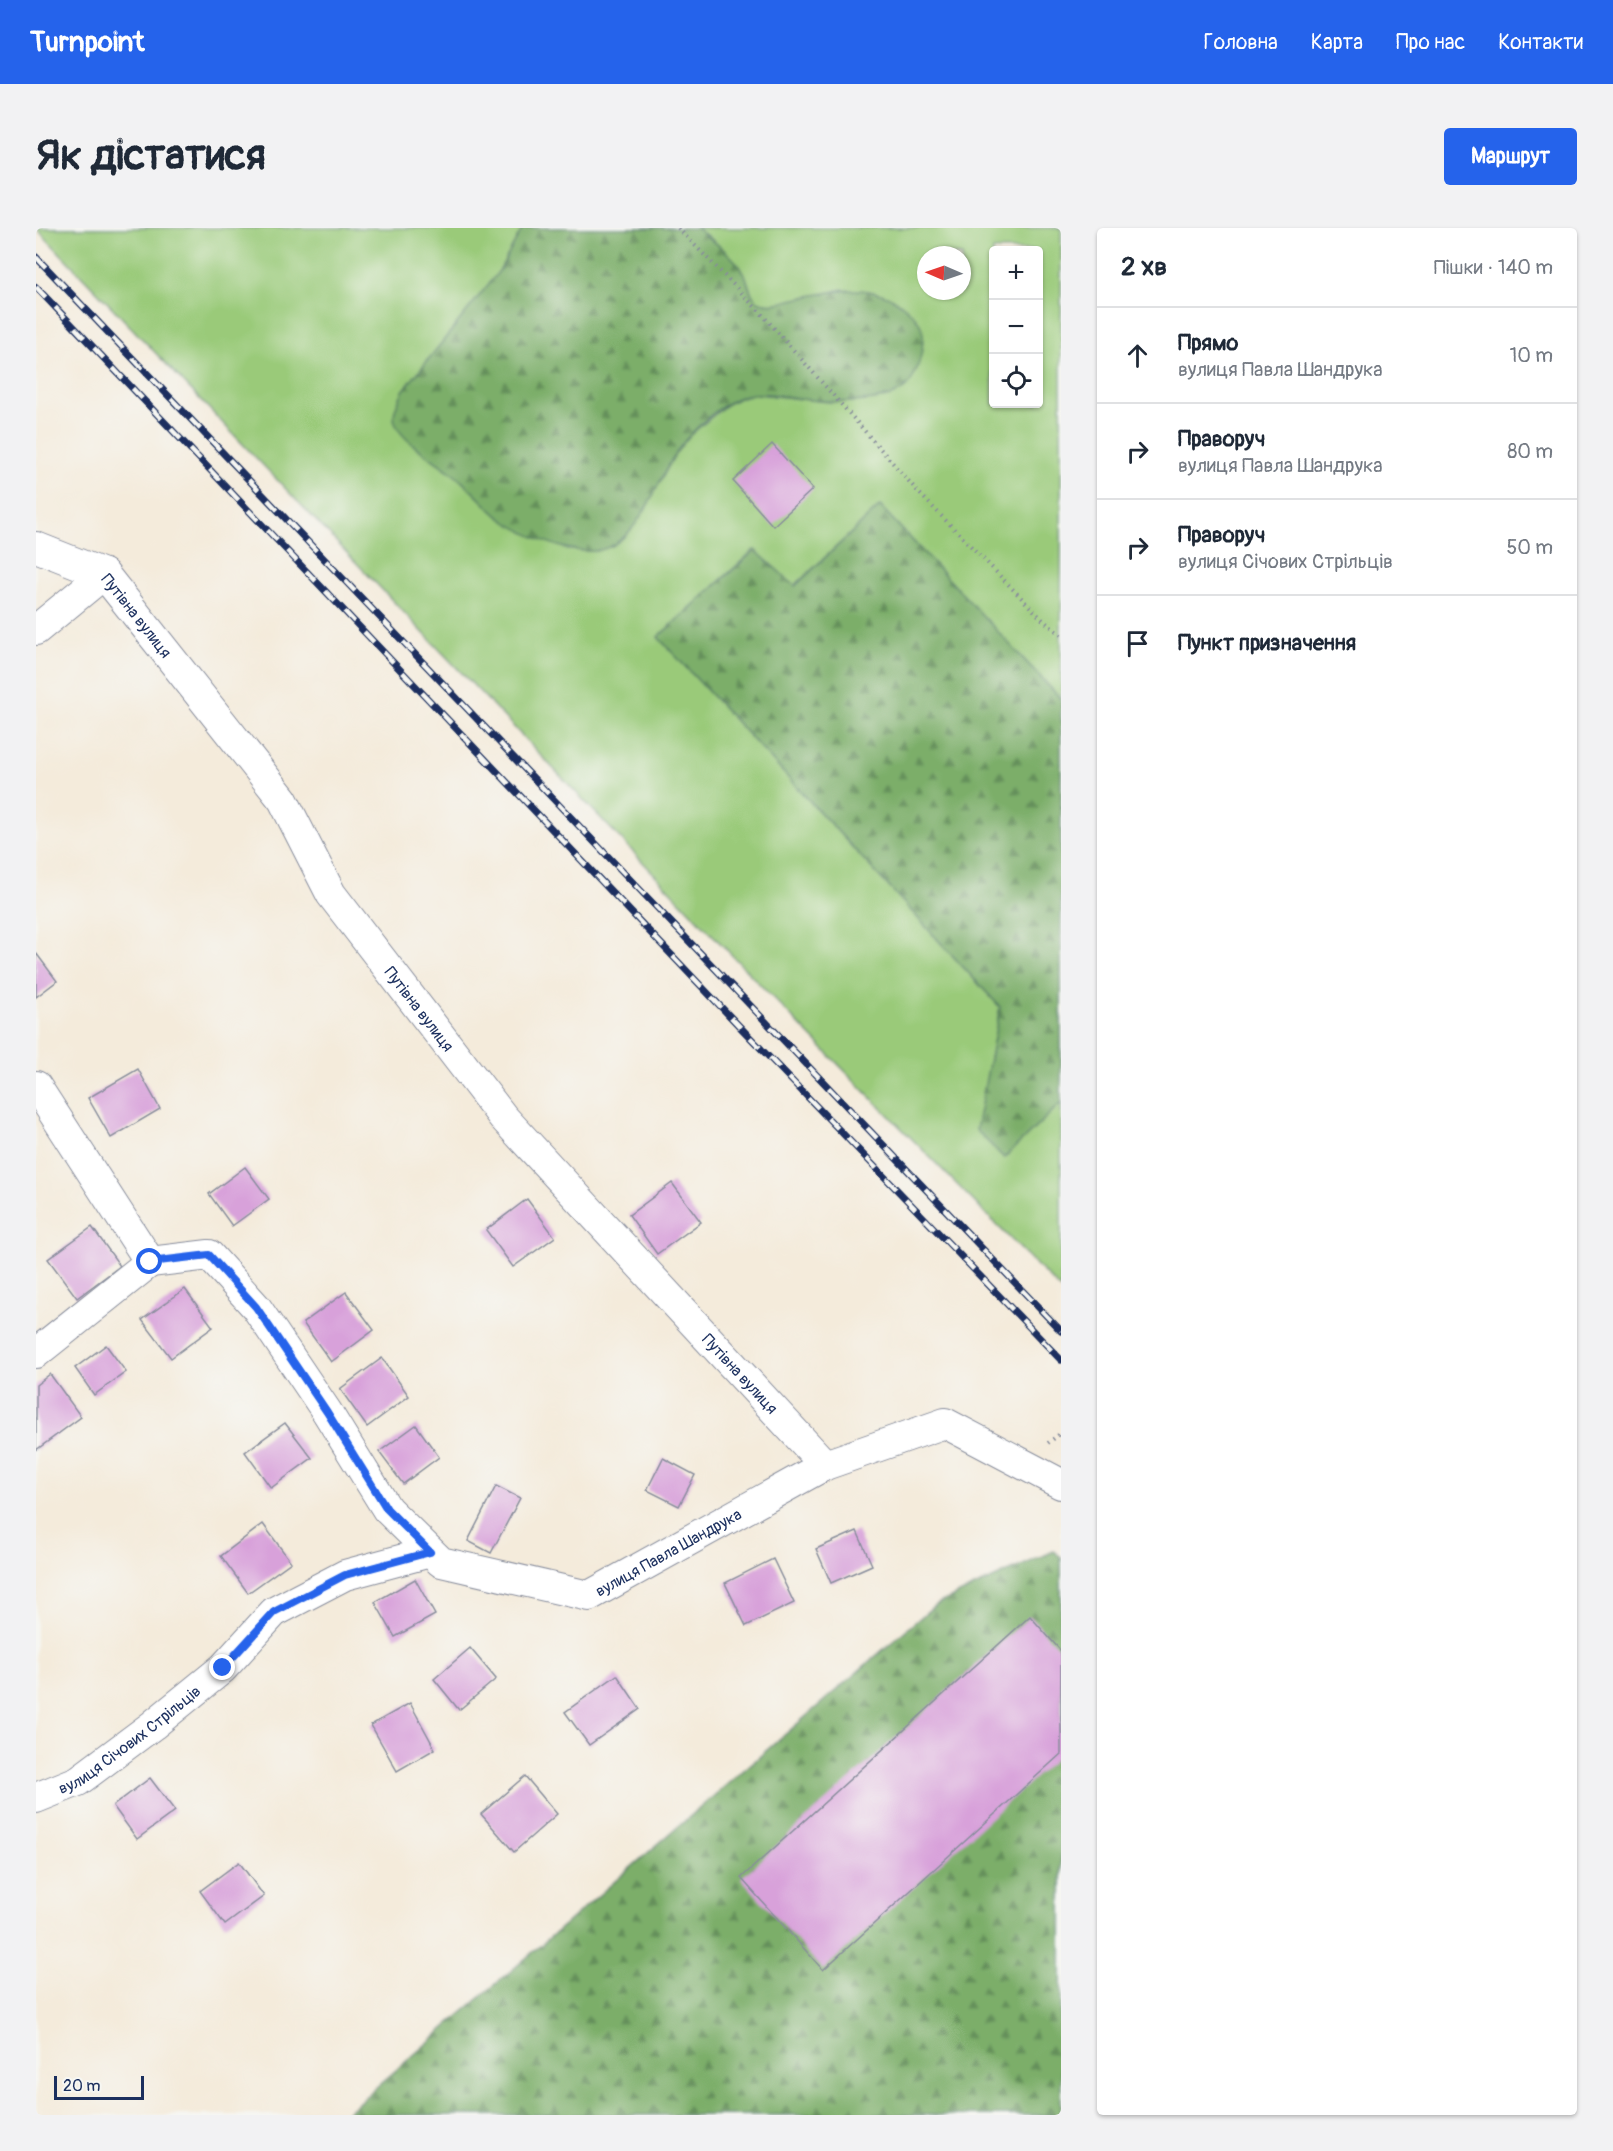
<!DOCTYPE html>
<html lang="uk">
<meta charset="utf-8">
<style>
body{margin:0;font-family:Pangolin,sans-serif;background:#f2f2f3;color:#1f2937}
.controls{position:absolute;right:18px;top:18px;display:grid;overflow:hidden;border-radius:6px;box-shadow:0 2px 4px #0004}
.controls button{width:54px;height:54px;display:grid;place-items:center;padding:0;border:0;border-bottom:2px solid #e0e1e3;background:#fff;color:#1f2937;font:30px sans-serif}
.compass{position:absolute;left:881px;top:18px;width:54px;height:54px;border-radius:50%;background:#fff;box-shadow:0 2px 4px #0004;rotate:272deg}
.scale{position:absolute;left:18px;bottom:15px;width:90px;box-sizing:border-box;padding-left:6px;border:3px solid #1b2f5e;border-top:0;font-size:16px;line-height:21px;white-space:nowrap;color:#1b2f5e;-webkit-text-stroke:4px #f6f6f2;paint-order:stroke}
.stop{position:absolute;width:18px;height:18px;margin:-14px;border:4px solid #2563eb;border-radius:50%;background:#fff}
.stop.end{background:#2563eb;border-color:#fff;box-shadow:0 2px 6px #0008}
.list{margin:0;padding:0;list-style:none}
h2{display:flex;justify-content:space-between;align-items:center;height:78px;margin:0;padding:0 24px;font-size:26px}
h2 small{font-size:20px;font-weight:400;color:#747a83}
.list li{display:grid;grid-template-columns:39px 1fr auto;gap:18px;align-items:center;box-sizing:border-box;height:96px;padding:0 24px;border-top:2px solid #e0e1e3}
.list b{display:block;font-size:22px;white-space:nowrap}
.list p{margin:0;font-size:20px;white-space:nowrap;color:#747a83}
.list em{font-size:20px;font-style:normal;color:#747a83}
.icon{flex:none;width:33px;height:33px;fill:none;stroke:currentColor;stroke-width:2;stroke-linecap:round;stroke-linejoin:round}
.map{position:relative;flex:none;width:1025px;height:1887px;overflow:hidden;border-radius:6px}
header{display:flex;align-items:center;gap:36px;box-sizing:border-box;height:84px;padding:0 30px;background:#2563eb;color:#fff}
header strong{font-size:28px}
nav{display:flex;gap:33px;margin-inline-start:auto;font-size:21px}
.intro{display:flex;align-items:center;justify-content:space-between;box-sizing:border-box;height:144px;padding:0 36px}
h1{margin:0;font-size:42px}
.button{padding:15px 27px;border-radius:6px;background:#2563eb;color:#fff;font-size:21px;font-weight:700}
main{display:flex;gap:36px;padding:0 36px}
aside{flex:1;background:#fff;border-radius:6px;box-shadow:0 2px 4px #0004}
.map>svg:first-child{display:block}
.green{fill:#9aca79;stroke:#5a7c6c;stroke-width:1.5;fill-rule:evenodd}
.forest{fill:url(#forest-firs);stroke:#4b6e64;stroke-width:1.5}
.building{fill:#d8a1da}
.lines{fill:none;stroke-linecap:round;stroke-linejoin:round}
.street-casing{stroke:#888d9c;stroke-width:32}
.path{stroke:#888d9c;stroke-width:4;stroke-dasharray:1.5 4.5;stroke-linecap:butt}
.street{stroke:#fff;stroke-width:30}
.rail-casing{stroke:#1b2f5e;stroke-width:7}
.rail{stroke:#f6f6f2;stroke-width:4.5;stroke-dasharray:14;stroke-linecap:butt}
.route{stroke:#2563eb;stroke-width:8}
.labels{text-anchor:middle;stroke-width:4.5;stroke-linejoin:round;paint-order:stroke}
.street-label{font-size:16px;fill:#1b2f5e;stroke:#f6f6f2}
</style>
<header>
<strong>Turnpoint</strong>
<nav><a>Головна</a><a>Карта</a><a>Про нас</a><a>Контакти</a></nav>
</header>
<div class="intro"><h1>Як дістатися</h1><a class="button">Маршрут</a></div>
<main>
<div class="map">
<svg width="1025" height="1887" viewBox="0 0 1025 1887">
<defs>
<pattern id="forest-firs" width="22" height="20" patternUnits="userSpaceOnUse" patternTransform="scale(1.5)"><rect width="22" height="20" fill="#7bae69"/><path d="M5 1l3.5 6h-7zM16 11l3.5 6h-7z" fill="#648e5a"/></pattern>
</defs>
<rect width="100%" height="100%" fill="#f6f6f2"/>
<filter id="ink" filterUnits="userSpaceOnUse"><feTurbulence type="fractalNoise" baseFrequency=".0167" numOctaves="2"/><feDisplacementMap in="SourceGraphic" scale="12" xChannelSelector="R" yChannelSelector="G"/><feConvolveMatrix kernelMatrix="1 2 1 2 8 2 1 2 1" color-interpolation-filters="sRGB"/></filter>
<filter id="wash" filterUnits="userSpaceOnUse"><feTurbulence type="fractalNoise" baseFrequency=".008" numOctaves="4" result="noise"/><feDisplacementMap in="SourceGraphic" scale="24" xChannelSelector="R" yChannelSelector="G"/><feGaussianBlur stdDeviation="1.35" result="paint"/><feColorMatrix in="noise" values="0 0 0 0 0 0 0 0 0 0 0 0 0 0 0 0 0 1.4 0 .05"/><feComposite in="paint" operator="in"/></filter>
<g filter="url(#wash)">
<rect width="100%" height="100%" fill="#f4ebdb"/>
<path class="green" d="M0,0h487l-24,43 -83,176 39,28 44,42 28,16 42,17 26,1 19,-6 32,-37 29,-54 14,-18 37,-31 13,-7 17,-4 73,8 65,-7 13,-9 7,-12 9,-37 -80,-48c-17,4 -72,21 -86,12 -8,-6 -8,-21 -14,-29 -10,-17 -31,-32 -47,-44h365v471l-181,-193 -86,80 -40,-36 -96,87 342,370 -23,123 27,28 57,-55v187l-291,-295zM957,22h45v154h-45zM890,27h36v36h-36z"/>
<g class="forest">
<path d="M487,0h173c16,12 37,27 48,44 5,10 5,26 16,30 11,4 24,0 35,-3 37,-8 80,-19 111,9 9,8 17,16 17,29 0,15 -6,38 -15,48 -20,23 -81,17 -108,14 -19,-3 -41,-9 -60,-2 -21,8 -52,37 -64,56 -22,32 -37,92 -81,98 -28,3 -76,-18 -98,-36 -15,-13 -28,-29 -44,-41 -16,-13 -49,-31 -57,-49 -6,-11 3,-24 7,-34l96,-120z"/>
<path d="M844,278l181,193v404l-57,55 -28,-28 24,-123 -342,-370 97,-87 40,36z"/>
<path d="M1018,1323l7,6v558h-717l591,-510z"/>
</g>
<g id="blocks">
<g class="building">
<path d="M736,216l41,45 -40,37 -40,-45z"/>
<path d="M0,725l21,28 -21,16z"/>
<path d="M102,841l22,40 -49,29 -23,-40z"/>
<path d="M209,939l24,32 -37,27 -23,-32z"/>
<path d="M636,955l29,39 -44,32 -28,-39z"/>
<path d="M491,971l28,38 -42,30 -27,-37z"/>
<path d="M56,999l28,39 -43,32 -29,-39z"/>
<path d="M149,1061l28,38 -42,31 -29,-38z"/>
<path d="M310,1064l28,38 -43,32 -28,-39z"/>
<path d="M70,1117l20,27 -32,23 -19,-27z"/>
<path d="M346,1130l27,38 -42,31 -27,-38z"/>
<path d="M14,1146l31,43 -45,33v-65z"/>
<path d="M249,1195l27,35 -41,30 -26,-36z"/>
<path d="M380,1197l23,32 -36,27 -24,-32z"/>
<path d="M627,1230l32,17 -16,31 -32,-16z"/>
<path d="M460,1258l24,12 -29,55 -23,-12z"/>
<path d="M227,1296l28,38 -43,31 -27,-37z"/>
<path d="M821,1303l15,34 -41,18 -15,-34z"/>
<path d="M737,1331l21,44 -48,23 -21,-43z"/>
<path d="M379,1351l20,36 -40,22 -20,-35z"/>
<path d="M994,1388l31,35v103l-238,216 -82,-92z"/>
<path d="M434,1420l26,31 -37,31 -25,-31z"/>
<path d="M581,1447l23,34 -51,36 -24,-33z"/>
<path d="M374,1475l25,46 -38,22 -26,-46z"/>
<path d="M489,1548l32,38 -43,38 -33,-38z"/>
<path d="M114,1550l25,33 -38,28 -24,-33z"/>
<path d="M203,1634l25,34 -39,29 -25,-34z"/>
</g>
</g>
</g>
<g filter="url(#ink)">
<use href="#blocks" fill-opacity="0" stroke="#888d9c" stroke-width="1.5"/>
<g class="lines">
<defs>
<g id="street">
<path id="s1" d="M0,319l68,27 179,226 48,94 172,223 322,348"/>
<path d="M0,402l68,-56"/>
<path id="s2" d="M0,858l114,176 59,-7 47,52 71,105 60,97 54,53 148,34 236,-131 120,-42 116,61"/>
<path d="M0,1125l114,-91"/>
<path id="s3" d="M0,1570l42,-17 75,-56 70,-57 51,-56 71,-37 85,-23"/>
</g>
</defs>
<use href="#street" class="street-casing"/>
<g class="path">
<path d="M642,0l82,84 160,182 123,126 18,15"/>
<path d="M1012,1215l13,-10"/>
</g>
<use href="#street" class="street"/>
<defs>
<g id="rail">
<path d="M0,29l1025,1074"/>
<path d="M0,59l707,743 318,330"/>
</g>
</defs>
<use href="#rail" class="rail-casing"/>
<use href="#rail" class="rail"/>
</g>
</g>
<g class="lines" filter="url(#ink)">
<path class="route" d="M114,1034l59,-7 47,52 71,105 60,97 43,43 -85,23 -71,37 -51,56"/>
</g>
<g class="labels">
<g class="street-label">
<text dy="6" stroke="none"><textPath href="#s1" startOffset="126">Путівна вулиця</textPath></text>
<text dy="6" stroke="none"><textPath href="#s1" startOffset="612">Путівна вулиця</textPath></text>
<text dy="6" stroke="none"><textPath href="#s1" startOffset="1098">Путівна вулиця</textPath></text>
<text dy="6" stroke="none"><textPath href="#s2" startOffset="898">вулиця Павла Шандрука</textPath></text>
<text dy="6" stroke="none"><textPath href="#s3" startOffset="111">вулиця Січових Стрільців</textPath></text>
</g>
</g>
</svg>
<div class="controls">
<button>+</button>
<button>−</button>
<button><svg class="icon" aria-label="locate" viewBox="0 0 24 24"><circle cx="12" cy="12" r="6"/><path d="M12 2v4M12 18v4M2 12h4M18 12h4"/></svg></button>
</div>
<svg class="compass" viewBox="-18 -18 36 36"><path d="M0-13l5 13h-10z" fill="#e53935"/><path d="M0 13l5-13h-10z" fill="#747a83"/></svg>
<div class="scale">20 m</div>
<div class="stop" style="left:114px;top:1034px"></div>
<div class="stop end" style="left:187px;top:1440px"></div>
</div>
<aside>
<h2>2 хв<small>Пішки · 140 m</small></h2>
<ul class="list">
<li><svg class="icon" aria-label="ahead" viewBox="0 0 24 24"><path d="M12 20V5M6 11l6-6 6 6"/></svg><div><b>Прямо</b><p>вулиця Павла Шандрука</p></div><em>10 m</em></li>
<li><svg class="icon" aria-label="right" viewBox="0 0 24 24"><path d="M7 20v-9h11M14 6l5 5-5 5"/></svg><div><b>Праворуч</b><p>вулиця Павла Шандрука</p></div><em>80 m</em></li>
<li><svg class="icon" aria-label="right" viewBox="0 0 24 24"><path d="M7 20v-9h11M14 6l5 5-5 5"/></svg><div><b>Праворуч</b><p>вулиця Січових Стрільців</p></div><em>50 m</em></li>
<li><svg class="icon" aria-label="arrive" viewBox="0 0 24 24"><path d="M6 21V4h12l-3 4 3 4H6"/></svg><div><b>Пункт призначення</b></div></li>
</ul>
</aside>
</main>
